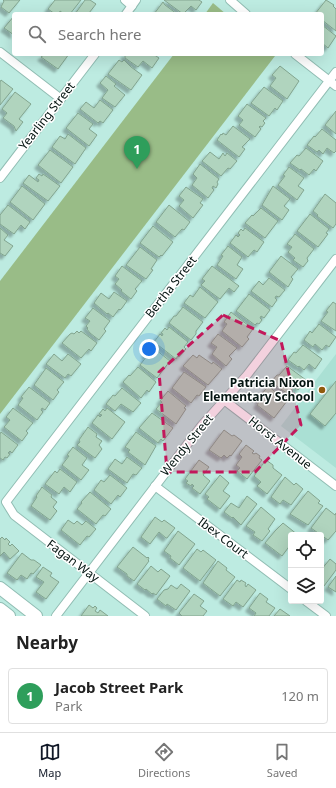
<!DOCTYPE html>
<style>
body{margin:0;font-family:"Noto Sans",sans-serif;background:#f6f6f6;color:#222}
.controls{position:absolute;right:12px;bottom:12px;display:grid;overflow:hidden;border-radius:4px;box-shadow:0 4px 16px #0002}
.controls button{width:36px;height:36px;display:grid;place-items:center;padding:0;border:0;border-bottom:1px solid #e0e0e0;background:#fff;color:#222;font:20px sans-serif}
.you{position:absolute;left:149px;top:349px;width:14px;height:14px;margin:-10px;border:3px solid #fff;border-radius:50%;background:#1a73e8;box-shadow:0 0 0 6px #1a73e833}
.badge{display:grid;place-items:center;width:26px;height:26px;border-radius:50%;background:#111827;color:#fff;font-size:13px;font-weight:700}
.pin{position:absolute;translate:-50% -33px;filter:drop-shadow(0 1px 2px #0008)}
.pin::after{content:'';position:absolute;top:21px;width:14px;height:12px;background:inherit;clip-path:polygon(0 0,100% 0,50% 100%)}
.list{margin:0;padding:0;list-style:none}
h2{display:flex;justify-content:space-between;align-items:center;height:52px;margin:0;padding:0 16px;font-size:17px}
h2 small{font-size:13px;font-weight:400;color:#767676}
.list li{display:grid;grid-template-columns:26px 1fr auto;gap:12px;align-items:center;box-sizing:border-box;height:56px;margin:0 8px 8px;padding:0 8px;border:1px solid #e0e0e0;border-radius:4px}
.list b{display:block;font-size:15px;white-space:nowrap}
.list p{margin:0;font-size:13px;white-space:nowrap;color:#767676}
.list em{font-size:13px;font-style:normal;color:#767676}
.icon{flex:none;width:22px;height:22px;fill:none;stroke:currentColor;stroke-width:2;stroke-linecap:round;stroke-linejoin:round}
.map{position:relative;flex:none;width:336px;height:616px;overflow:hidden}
.search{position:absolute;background:#fff;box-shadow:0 4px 16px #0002;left:12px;right:12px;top:12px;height:44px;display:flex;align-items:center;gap:10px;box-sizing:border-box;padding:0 14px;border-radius:4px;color:#767676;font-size:15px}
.sheet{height:116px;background:#fff}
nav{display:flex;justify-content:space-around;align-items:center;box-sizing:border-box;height:56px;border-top:1px solid #e0e0e0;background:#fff;font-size:11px;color:#767676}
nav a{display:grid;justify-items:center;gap:2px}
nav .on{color:#111827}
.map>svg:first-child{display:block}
.built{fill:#aae0d4}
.green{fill:#99bc87}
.building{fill:#b0d4be;stroke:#82a48f;filter:url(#shadow)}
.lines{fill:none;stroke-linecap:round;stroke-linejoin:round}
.street-casing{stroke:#91bdb3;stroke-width:10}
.secondary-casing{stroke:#91bdb3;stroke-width:14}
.street{stroke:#fff;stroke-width:8}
.secondary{stroke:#fff;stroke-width:12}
.marked{fill:#c2185b;fill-opacity:0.2;stroke:#c2185b;stroke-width:3;stroke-dasharray:8 5;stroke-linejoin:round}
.poi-dot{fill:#905b0e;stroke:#fff;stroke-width:1.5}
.labels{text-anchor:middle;stroke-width:3;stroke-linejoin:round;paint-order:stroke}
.street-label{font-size:12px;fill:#041411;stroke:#fff}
.poi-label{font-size:12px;font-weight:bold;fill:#041411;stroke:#fff;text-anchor:end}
</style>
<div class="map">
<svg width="336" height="616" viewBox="0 0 336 616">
<defs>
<filter id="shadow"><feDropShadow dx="-3.5" dy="3.5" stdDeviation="1" flood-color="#0004"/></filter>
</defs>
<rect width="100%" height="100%" fill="#bdebe1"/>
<path class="built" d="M336,354v114l-55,-42z"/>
<g class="green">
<path d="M213,3l13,11h-21z"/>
<path d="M174,54h98l3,2 -275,358v-133z"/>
</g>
<g class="building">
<path d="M3,0h17l-11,13 -8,-6 3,-6z"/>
<path d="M55,0h26l-11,14h-6l-4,-3 -1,3h-4l-7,-5z"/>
<path d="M85,0h5l6,4 -7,9 2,1h-16z"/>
<path d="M164,0h35l3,2 -6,8 -5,-4 -8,8z"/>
<path d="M326,0l8,5 -1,1 3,3v22l-14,-11v-6h-7z"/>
<path d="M163,2l2,3 12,9h-23z"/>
<path d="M14,16v19l-10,-7z"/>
<path d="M322,25l14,11 -8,12 -6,-5z"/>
<path d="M45,54h24l-11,15 -17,-12z"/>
<path d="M125,54h28l6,4 -7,10 -9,-7 -5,6 -13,-9z"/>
<path d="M119,60l3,2 2,-2 7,7 11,8 -11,15 -23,-16z"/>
<path d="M280,66l19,15 -12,18 -17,-13 6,-8 -4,-3z"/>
<path d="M106,76l10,8 -2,2 11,9 -10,12 -13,-9 6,-8 -8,-7z"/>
<path d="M1,80l12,9 -13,16v-23z"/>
<path d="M264,87l19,14 -6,9 -2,-2 -6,8 -18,-13z"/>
<path d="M15,92l16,12 -12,15 4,3 -7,9 -2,-5 -11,-8 4,-5 -5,-4z"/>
<path d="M100,100l13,10 -10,13 -3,-2 -2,2 -18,-14 6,-7 8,6z"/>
<path d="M247,104l19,14 -3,3 2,2 -3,4 -2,-1 -1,1 2,2 -6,8 -16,-12 4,-5 -5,-4z"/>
<path d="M336,111v23l-11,-9z"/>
<path d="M78,113l15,11 -4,5 8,6 -8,11 -23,-18z"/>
<path d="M233,126l17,13 -8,8 3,2 -6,8 -22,-17 4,-6 1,1 1,-2 3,2z"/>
<path d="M322,129l14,11v11l-2,2 -7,-5 -4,6 -4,-4 -2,2 -10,-7 7,-9 1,1z"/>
<path d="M68,134l18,14 -11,16 -23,-17 8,-11 5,3z"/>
<path d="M306,148l17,13 -7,10 -2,-2 -5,6 -8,-6 -1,1 -10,-7 7,-8 2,1z"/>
<path d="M50,150l23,17 -12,16 -23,-18z"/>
<path d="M210,152l9,7 4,-6 2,3 2,-3 10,8 -7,8 -2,-1 -7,8 -19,-15z"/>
<path d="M200,164l19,15 -2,3 1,2 -2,4 -3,-2 -1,2 2,2 -6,8 -16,-13 5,-7 -4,-4z"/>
<path d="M289,167l15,11 -6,8 6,4 -7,10 -19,-15 7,-9 -2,-1z"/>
<path d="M39,174l3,2 1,-2 17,12 -12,15 -25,-18 6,-8 9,7 1,-2 -3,-2z"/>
<path d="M22,186l23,18 -12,16 -23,-18z"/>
<path d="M273,186l17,13 -6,7 5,4 -7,10 -20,-15z"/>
<path d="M186,187l17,12 -3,4 3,2 -10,13 -14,-12 5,-6 -5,-4z"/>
<path d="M325,194l11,9v21l-3,4 -16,-12 1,-1 -5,-4z"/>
<path d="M8,205l22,17 -5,7 -4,-4 -7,9 -14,-10v-9z"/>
<path d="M169,205l21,17 -6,8 -2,-1 -7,8 -19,-15z"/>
<path d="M261,208l17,13 -13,17 -20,-15 7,-8 1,1z"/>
<path d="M310,214l19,15 -3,4 2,1 -10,13 -21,-16z"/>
<path d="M153,226l20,16 -11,14 -1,-1 -2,2 -19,-14z"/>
<path d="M0,228l8,7 -4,5 9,6 -8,10 -5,-3z"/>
<path d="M245,228l19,14 -7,10 -3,-2 -6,7 -18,-14 6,-8 2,2 2,-2 -2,-2 3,-4 2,2z"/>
<path d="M295,234l19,15 -7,9 1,3 -5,6 -10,-7 2,-2 -7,-6 4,-5 -5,-3z"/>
<path d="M228,246l14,11 -5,8 6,4 -7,10 -19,-14 6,-9 -2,-1z"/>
<path d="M140,247l17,13 -6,9 2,1 -7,9 -20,-14z"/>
<path d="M281,256l17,13 -7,8 2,2 -5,8 -19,-15z"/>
<path d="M122,266l20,15 -7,8 2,2 -6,8 -10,-8 1,-1 -7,-6 4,-5 -4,-3z"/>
<path d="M212,266l27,20 -5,6 -5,-4 -9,11 -19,-14 4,-4 -3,-2z"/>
<path d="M269,278l16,12 -6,7 -3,-1 -1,2 2,2 -5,7 -21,-16 8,-10 4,4z"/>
<path d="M200,287l18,15 -13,16 -21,-15 6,-8 3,2z"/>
<path d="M114,292l13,9 -5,7 -2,2 -1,-1 -6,8 -5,-4 -1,1 -13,-11 7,-10 8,6z"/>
<path d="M249,294l21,16 -6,8 -3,-2 -1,2 2,2 -3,4 -2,-1 -2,2 -19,-14z"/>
<path d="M333,302l3,2v27l-15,-10 7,-9 -2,-1z"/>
<path d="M183,307l20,15 -7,9v3l-5,6 -22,-17 5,-7h2z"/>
<path d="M93,308l17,13 -6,8 2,2 -7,9 -9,-7 -3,-4 1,-1 -2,-2 4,-5 -5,-3z"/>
<path d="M231,312l22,17 -6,8 2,2 -7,8 -20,-16 5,-7 -3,-2z"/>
<path d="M319,324l17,13 -7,10 -3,-2 -4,5 -7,-6 -2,3 -9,-7 6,-9 2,2z"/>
<path d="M169,327l19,15 -4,5 2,2 -7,8 -1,-1 -2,3 -22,-17 6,-8 2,2 1,-2 -2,-1 4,-5 2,2z"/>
<path d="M77,331l2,2 2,-2 16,12 -6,8 -2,-2 -8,9 -19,-15 8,-9 2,-1 2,1z"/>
<path d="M218,334l19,14 -8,8 3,3 -6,7 -14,-12 5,-7 -6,-4z"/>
<path d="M303,345l19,14 -7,10 -6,-5 -5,6 -5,-4 -1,1 -10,-7 6,-8 2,1z"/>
<path d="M151,346l19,15 -13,17 -17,-13 7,-9 -2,-2z"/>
<path d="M54,354l8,7 6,-7 13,10 -10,12 -3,-2 -3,4 -19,-14z"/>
<path d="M193,355l4,3 2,-3 13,9 1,-2 9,7 -14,16 -25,-19z"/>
<path d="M287,366l19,14 -8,10 -4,-3 -6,7 -17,-12 6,-7h2z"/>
<path d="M138,367l18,15 -7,10 -2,-2 -6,8 -18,-16 6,-7 1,1z"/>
<path d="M46,368l18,14 -7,8 2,2 -6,8 -19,-15z"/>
<path d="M184,372l22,15 -7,9 -2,-1 -6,8 -19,-15z"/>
<path d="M336,381v32l-11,13 -15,-12z"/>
<path d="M268,386l19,15 -13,17 -17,-13 3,-5 -2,-1z"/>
<path d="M29,387l21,16 -5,7 -3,-2 -1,2 2,2 -6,8 -19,-15 5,-7 -2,-1z"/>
<path d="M122,388l19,15 -8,9 -12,-8 -6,7 -9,-7 7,-9 2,1z"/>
<path d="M168,391l18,15 -2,2 2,1 -10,15 -20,-15 6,-7 -2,-1z"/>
<path d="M13,408l20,15 -7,8 2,2 -6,8 -18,-14 6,-7 -4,-3z"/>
<path d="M107,408l18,14 -13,17 -20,-16 6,-8 2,2 2,-2 -3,-1 4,-5 2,2z"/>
<path d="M152,413l21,15 -10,13 -2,-2 -3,4 -19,-15z"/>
<path d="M88,427l9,7 -1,3 6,4 -3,4 3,4 -7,9 -18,-13 3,-3 -1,-2z"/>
<path d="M224,430l8,6 2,-1 8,6 -11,15 -1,-1 -3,3 -3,-3 -3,3 -12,-8z"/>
<path d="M1,432l17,13 -6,8 -2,-2 -2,2 2,1 -3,4 -2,-1 -2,3 -3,-2v-24z"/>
<path d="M136,432l20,14 -11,19 -17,-13 2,-2 -5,-3z"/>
<path d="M246,445l8,6 -2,2 2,1 2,-1 4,3 -1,2 3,2 -15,19 -10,-8 3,-3 -4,-3 6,-8 -3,-3z"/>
<path d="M73,447l14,11 -5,7 7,5 -8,10 -19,-15 7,-9 -2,-1z"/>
<path d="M127,457l15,11 -6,7 -3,-1 -6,9 -19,-14 7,-10 7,5z"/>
<path d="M199,460l10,7 -6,8 7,6 -10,13 -8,-6 2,-2 -2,-2 -1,2 -5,-3 2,-2 -3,-2z"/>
<path d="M266,460l7,5v3l9,7 -15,19 -10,-8 4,-4 -7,-6z"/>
<path d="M60,469l17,13 -7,10 -6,-5 -5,7 -14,-10 10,-13 2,2z"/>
<path d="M110,475l17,13 -7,9 -2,-2 -7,9 -17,-14 7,-10 3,2z"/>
<path d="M220,475l9,8 -6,8 7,5 -10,13 -13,-10 2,-2 -4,-3z"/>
<path d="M285,477l9,8 2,-2 7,6 -12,16 -8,-5 -3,4 -9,-7z"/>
<path d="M42,487l10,8 -1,2 6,5 -4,5 4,4 -7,9 -19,-14 6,-9 -1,-1z"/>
<path d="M308,491l12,10 -2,2 5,3 -15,19 -18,-11z"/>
<path d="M90,492l21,17 -6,7 -2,-1 -7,9 -19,-15 5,-6 -1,-1z"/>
<path d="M247,496l10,8 -16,21 -8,-8 -1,1 -8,-6 7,-9 8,5z"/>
<path d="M261,507l14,12 -7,10 2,2 -8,10 -9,-6 2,-3 -9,-6z"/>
<path d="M326,508l9,7 1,-2v18l-8,9 -17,-12z"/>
<path d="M155,517l7,5 2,-2 11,8 -8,10h-1l-7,-6 -9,12 -9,-7z"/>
<path d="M68,520l6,4 3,-3 5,4 4,-4 10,8 -7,8 -2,-1 -7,9 -19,-15z"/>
<path d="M283,523l15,12h-7v9l-9,12 -17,-13 10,-12z"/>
<path d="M178,531l17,13 -16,21 -9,-7 1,-2 -7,-5z"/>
<path d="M2,537l3,3 1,-2 4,4 -2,2 2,2 2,-2 7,7 -9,8 -6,-7 -4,4v-17z"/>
<path d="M133,547l14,11 1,-1 1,1 -1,2 1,1 -15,20 -7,-5v-2l-10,-7z"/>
<path d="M197,549l4,3 2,-2 13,10 -16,21 -17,-13z"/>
<path d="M22,553l9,7h3l7,5 -8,9 -2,-1 -4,6 -6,-4 -4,5 -10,-7z"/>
<path d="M330,559l6,5v6l-12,16 -3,-3v-13z"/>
<path d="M218,561l9,7 -1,2 9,7 -15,19 -17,-13z"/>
<path d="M151,566l7,6 3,-3 9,7 -14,19 -3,-2 -1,1 -6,-5 -1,1 -8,-6z"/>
<path d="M43,567l9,6 -2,3 9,6 -13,17 -10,-7 8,-10 -8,-5z"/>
<path d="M336,576v16l-8,-5z"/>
<path d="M237,580l3,2 1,-2 5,3 -1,2 1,2 2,-3 8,6 -13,17 -7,-5 -3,4 -10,-7z"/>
<path d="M181,584l9,7 -14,19 -9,-6 -1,2 -9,-7 7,-9 4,-1 3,-4 6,4z"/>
<path d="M260,593l8,6 -2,3 9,6 -6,8h-15l2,-3 -7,-5z"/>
<path d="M194,594l10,7 -4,5 7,5 -4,5h-21l-3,-3z"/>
<path d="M89,605l4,3 2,-2 2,2 -2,3 3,2 2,-3 8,6h-27z"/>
<path d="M280,609l10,7h-16z"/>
</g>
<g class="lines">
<defs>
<g id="street">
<path d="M125,0l7,6"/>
<path d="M230,0l16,14"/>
<path d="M126,14l10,-14"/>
<path d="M0,52l61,47"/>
<path d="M295,54l41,32"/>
<path d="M0,178l95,-124"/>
<path d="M224,400l112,86"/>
<path d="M155,486l136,103"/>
<path d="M306,601l20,15"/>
<path d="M56,616l146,-191 45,-50 89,-116"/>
<path d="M145,616l-131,-101 -8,-13 330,-430"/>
</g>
<g id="secondary">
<path d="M0,588l36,28"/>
<path d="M0,609l9,7"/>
</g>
</defs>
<use href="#street" class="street-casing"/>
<use href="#secondary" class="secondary-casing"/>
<use href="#street" class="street"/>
<use href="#secondary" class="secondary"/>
</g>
<path class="marked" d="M223,315l58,26 20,84 -46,47h-88l-8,-100z"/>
<circle class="poi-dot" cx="322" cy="390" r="4"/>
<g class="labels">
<g class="street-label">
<text transform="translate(47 116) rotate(-52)" y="4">Yearling Street</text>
<text transform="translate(171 287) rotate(-52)" y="4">Bertha Street</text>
<text transform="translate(280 443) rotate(38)" y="4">Horst Avenue</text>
<text transform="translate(187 445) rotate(-51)" y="4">Wendy Street</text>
<text transform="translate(223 538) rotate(37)" y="4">Ibex Court</text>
<text transform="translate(73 561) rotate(37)" y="4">Fagan Way</text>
</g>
<g class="poi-label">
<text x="314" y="387">Patricia Nixon<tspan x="314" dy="14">Elementary School</tspan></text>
</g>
</g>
</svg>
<div class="controls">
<button><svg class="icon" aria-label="locate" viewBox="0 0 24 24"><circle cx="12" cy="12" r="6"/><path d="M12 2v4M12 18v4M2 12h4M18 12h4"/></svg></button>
<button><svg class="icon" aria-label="layers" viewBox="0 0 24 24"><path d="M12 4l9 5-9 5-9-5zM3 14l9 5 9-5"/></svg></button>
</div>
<div class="you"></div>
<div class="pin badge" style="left:137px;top:169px;background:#2e9e5b">1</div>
<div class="search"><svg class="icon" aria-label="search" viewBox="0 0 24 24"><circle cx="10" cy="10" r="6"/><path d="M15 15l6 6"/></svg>Search here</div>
</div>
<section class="sheet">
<h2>Nearby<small></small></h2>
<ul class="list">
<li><span class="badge" style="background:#2e9e5b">1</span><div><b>Jacob Street Park</b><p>Park</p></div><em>120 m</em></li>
</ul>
</section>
<nav>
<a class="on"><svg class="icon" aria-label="map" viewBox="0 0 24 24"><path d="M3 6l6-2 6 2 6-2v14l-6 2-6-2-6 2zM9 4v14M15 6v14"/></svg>Map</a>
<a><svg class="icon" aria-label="directions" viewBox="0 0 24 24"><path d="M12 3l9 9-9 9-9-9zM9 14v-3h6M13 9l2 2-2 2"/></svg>Directions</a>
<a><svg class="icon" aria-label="saved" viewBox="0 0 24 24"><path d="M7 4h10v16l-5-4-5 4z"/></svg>Saved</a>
</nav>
